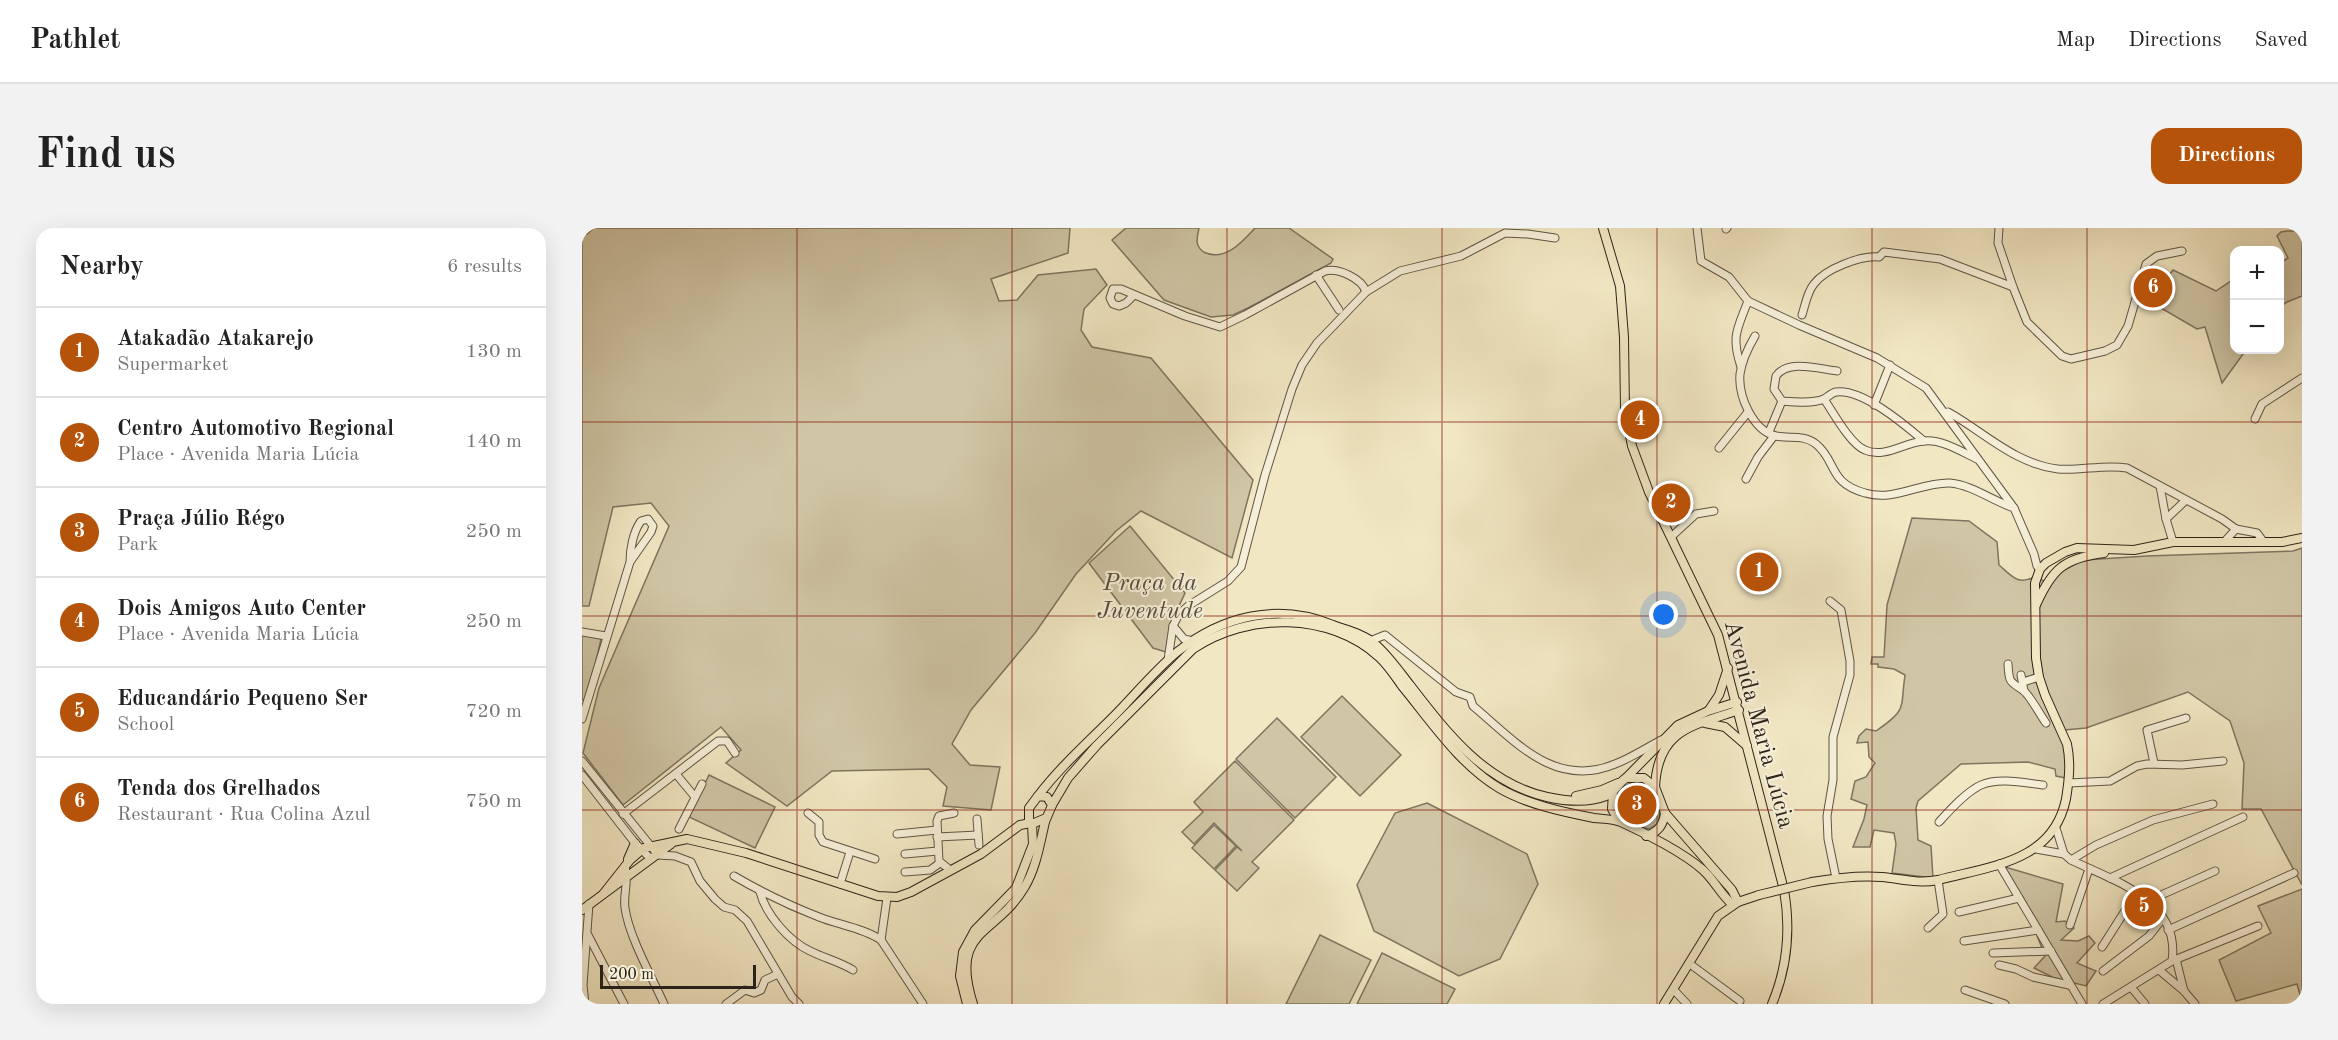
<!DOCTYPE html>
<meta charset="utf-8">
<style>
body{margin:0;font-family:"Old Standard TT",serif;background:#f2f2f2;color:#222}
.controls{position:absolute;right:18px;top:18px;display:grid;overflow:hidden;border-radius:12px;box-shadow:0 6px 24px #0002}
.controls button{width:54px;height:54px;display:grid;place-items:center;padding:0;border:0;border-bottom:2px solid #e0e0e0;background:#fff;color:#222;font:30px sans-serif}
.scale{position:absolute;left:18px;bottom:15px;width:156px;box-sizing:border-box;padding-left:6px;border:3px solid #2d2419;border-top:0;font-size:16px;line-height:21px;white-space:nowrap;color:#2d2419;-webkit-text-stroke:4px #f6efd8;paint-order:stroke}
.you{position:absolute;left:1082px;top:387px;width:21px;height:21px;margin:-15px;border:4px solid #fff;border-radius:50%;background:#1a73e8;box-shadow:0 0 0 9px #1a73e833}
.badge{display:grid;place-items:center;width:39px;height:39px;border-radius:50%;background:#b45309;color:#fff;font-size:20px;font-weight:700}
.pin{position:absolute;translate:-50% -50%;border:3px solid #fff;box-shadow:0 2px 6px #0006}
.list{margin:0;padding:0;list-style:none}
h2{display:flex;justify-content:space-between;align-items:center;height:78px;margin:0;padding:0 24px;font-size:26px}
h2 small{font-size:20px;font-weight:400;color:#767676}
.list li{display:grid;grid-template-columns:39px 1fr auto;gap:18px;align-items:center;box-sizing:border-box;height:90px;padding:0 24px;border-top:2px solid #e0e0e0}
.list b{display:block;font-size:22px;white-space:nowrap}
.list p{margin:0;font-size:20px;white-space:nowrap;color:#767676}
.list em{font-size:20px;font-style:normal;color:#767676}
.map{position:relative;flex:none;width:1720px;height:776px;overflow:hidden;border-radius:18px}
header{display:flex;align-items:center;gap:36px;box-sizing:border-box;height:84px;padding:0 30px;background:#fff;border-bottom:2px solid #e0e0e0}
header strong{font-size:28px}
nav{display:flex;gap:33px;margin-inline-start:auto;font-size:21px}
.intro{display:flex;align-items:center;justify-content:space-between;box-sizing:border-box;height:144px;padding:0 36px}
h1{margin:0;font-size:42px}
.button{padding:15px 27px;border-radius:18px;background:#b45309;color:#fff;font-size:21px;font-weight:700}
main{display:flex;gap:36px;padding:0 36px}
aside{flex:1;background:#fff;border-radius:18px;box-shadow:0 6px 24px #0002}
.map>svg:first-child{display:block}
.green{fill:#d0c6a6;stroke:#7e7560;stroke-width:1.5}
.lines{fill:none;stroke-linecap:round;stroke-linejoin:round}
.minor-casing{stroke:#5e5544;stroke-width:9}
.major-casing{stroke:#2d2419;stroke-width:10}
.minor{stroke:#f6efd8;stroke-width:7}
.major{stroke:#f1e7c3;stroke-width:8}
.major-bridge-casing{stroke:#2d2419;stroke-width:10;stroke-linecap:butt}
.major-bridge{stroke:#f1e7c3;stroke-width:8}
.grid{fill:none;stroke:#8f2418;stroke-width:1.5;stroke-opacity:0.55}
.labels{text-anchor:middle;stroke-width:4.5;stroke-linejoin:round;paint-order:stroke}
.park-label{font-size:24px;font-style:italic;fill:#564c3c;stroke:#f6efd8}
.street-label{font-size:24px;fill:#2d2419;stroke:#f6efd8}
</style>
<header>
<strong>Pathlet</strong>
<nav><a>Map</a><a>Directions</a><a>Saved</a></nav>
</header>
<div class="intro"><h1>Find us</h1><a class="button">Directions</a></div>
<main>
<aside>
<h2>Nearby<small>6 results</small></h2>
<ul class="list">
<li><span class="badge">1</span><div><b>Atakadão Atakarejo</b><p>Supermarket</p></div><em>130 m</em></li>
<li><span class="badge">2</span><div><b>Centro Automotivo Regional</b><p>Place · Avenida Maria Lúcia</p></div><em>140 m</em></li>
<li><span class="badge">3</span><div><b>Praça Júlio Régo</b><p>Park</p></div><em>250 m</em></li>
<li><span class="badge">4</span><div><b>Dois Amigos Auto Center</b><p>Place · Avenida Maria Lúcia</p></div><em>250 m</em></li>
<li><span class="badge">5</span><div><b>Educandário Pequeno Ser</b><p>School</p></div><em>720 m</em></li>
<li><span class="badge">6</span><div><b>Tenda dos Grelhados</b><p>Restaurant · Rua Colina Azul</p></div><em>750 m</em></li>
</ul>
</aside>
<div class="map">
<svg width="1720" height="776" viewBox="0 0 1720 776">
<rect width="100%" height="100%" fill="#f1e7c3"/>
<filter id="stains"><feTurbulence type="fractalNoise" baseFrequency=".00333" numOctaves="4"/><feColorMatrix values="0 0 0 0 .2 0 0 0 0 .09 0 0 0 0 .02 0 0 0 .5 -.17"/></filter>
<radialGradient id="worn" r=".72"><stop offset=".6" stop-color="#630" stop-opacity="0"/><stop offset="1" stop-color="#630" stop-opacity=".3"/></radialGradient>
<g class="green">
<path d="M12,0h476l-2,25 -77,26 8,22 18,-1 21,-25 58,-6 11,16 -23,24 -3,21 11,17 59,11 102,122 -21,78 -91,-47 -25,20 -40,43 -41,59 -64,77 -19,34 18,21 30,2 -9,43 -48,-4 4,-19 -18,-18 -97,2 -45,35 -61,-43 15,-13 -20,-23 -98,78 -40,-52 16,-65 70,-162 -18,-23 -38,4 -24,99h-7v-375l5,3z"/>
<path d="M544,0h73c-1,4 -2,10 -2,14 1,6 4,9 9,11 20,8 37,-12 49,-25h34l44,31 -2,4 -83,45 -15,7 -22,2 -47,-17 -52,-60z"/>
<path d="M1705,3h15v65l-15,6 -7,5v-44l8,-5 -11,-22 4,-4z"/>
<path d="M1591,42l43,21 18,-12v71h12l-24,33 -17,-56 -8,2 -48,-28z"/>
<path d="M1330,290l57,3 28,21 2,23c14,12 18,20 36,12l14,6 13,-12 22,-11 63,-4 146,-5 9,-3v337l-41,-76h-19l2,-46 -14,-42 -42,-29 -102,36 -21,2 1,48 -10,-2 -1,-7 -27,-7 -67,2 -43,37 -2,7 2,32 13,6 2,32 -41,-5 4,-29 -2,-11 -20,-3 -4,17h-17l11,-28 3,-14 -16,-6 4,-18 11,-4 9,-14 -6,-6 -1,-15 -11,1 2,-7 7,-7 10,2c32,-22 24,-22 29,-56l-11,-6 -16,-2v-3h-7l1,-7h12l3,-52z"/>
<path d="M548,298l55,67 -14,30 -5,29 -13,-4 -64,-85z"/>
<path d="M0,403l20,4 -15,65h-5z"/>
<path d="M760,468l59,59 -41,41 -59,-59z"/>
<path d="M695,490l59,59 -41,41 -59,-59z"/>
<path d="M653,533l59,59 -42,42 7,6 -22,23 -22,-21 22,-23 5,4 -28,-28 -20,21 -12,-12 21,-20 -9,-10z"/>
<path d="M127,547l66,32 -20,41 -66,-31z"/>
<path d="M1058,552c16,8 23,28 18,44l-9,5c-11,-2 -23,-5 -30,-15 -13,-16 6,-31 21,-34z"/>
<path d="M845,575l100,51 11,30 -38,75 -41,17 -85,-45 -17,-46 38,-72z"/>
<path d="M632,597l22,21 -22,23 -22,-21z"/>
<path d="M1423,639l58,17 -7,38 9,-1 9,7 -13,12 17,1 11,-5 6,7 -18,20 19,8 -10,15 -32,-8 -20,-10 11,-12 -22,-56z"/>
<path d="M1720,661v113l-5,-18 -61,17 -17,-41 52,-27 -13,-27z"/>
<path d="M738,707l51,25 -22,44h-63z"/>
<path d="M800,725l73,36 -8,15h-90z"/>
</g>
<g class="lines">
<defs>
<g id="minor">
<path d="M1115,0l4,33 28,16 19,24 51,24 78,33 49,30 88,120 20,46 3,12 3,3"/>
<path d="M1417,0l-1,15 15,44 14,35 35,34 9,3 34,-8 12,-6 11,-19 18,-62 11,-8 25,-5"/>
<path d="M1144,1l1,-1"/>
<path d="M734,47l23,35"/>
<path d="M784,64l34,-21 61,-15 44,-23 23,1 27,4"/>
<path d="M552,67l-8,8 -7,3 -6,-2 -3,-6 3,-9h8l64,27 35,11 25,-12 80,-44c13,-3 37,7 41,21l-49,51 -15,22 -10,24 -27,86 -24,92 -13,14 -40,25 -9,8 -6,12 -5,34"/>
<path d="M1220,87c3,-9 5,-23 12,-31 11,-15 47,-29 65,-27l5,-5 56,7 73,28"/>
<path d="M1173,108c-7,12 -13,24 -15,38 -2,22 13,57 36,62 14,3 27,-2 40,8 21,17 12,39 49,49 29,9 56,-11 85,-10 22,2 43,18 64,25"/>
<path d="M1159,139c-10,-31 -4,-37 7,-66"/>
<path d="M1255,143c-18,-2 -49,-12 -61,5l-2,13 8,12c12,1 30,3 42,-2 4,-2 7,-6 12,-7 26,-4 69,33 88,49"/>
<path d="M1242,171c9,13 26,45 41,51 19,9 40,-8 59,-9 18,-2 38,11 53,18"/>
<path d="M1292,177l16,-40"/>
<path d="M1366,184c36,20 67,52 110,57 23,2 46,-5 69,-1l95,51 14,10 21,4 6,8"/>
<path d="M1673,191l7,-15 40,-26"/>
<path d="M1187,204l13,-31"/>
<path d="M1137,220l29,-36"/>
<path d="M1164,251l12,-22 16,-21"/>
<path d="M1578,258l6,33 7,23"/>
<path d="M1584,291l19,-18"/>
<path d="M1089,309l25,-23 18,-3"/>
<path d="M1643,313l11,-12"/>
<path d="M1248,373l11,9 9,51v14l-17,62v43l-6,36 1,23 8,39"/>
<path d="M591,398l11,13 9,2"/>
<path d="M0,404l24,4"/>
<path d="M788,413l15,-6 71,57 14,5 3,9c43,36 82,83 142,58 16,-6 31,-16 46,-24"/>
<path d="M1426,436c1,20 2,17 16,27 6,5 17,25 22,32"/>
<path d="M1439,447l3,16"/>
<path d="M1441,454l16,-5"/>
<path d="M0,491l48,-157c0,-13 3,-30 11,-41l7,-2 5,7 -2,6 -21,30"/>
<path d="M0,533l76,94 17,1 16,6 9,19 15,18 9,8 11,3 12,11 45,76 7,7"/>
<path d="M1572,535l-7,-33 39,-12"/>
<path d="M94,546l19,23"/>
<path d="M0,547l53,68 16,16"/>
<path d="M1487,555l41,-2 27,-15 10,-2 35,1 41,-4"/>
<path d="M226,585l11,9v13l4,7 52,17"/>
<path d="M41,586l95,-73h9l8,12"/>
<path d="M395,591l2,26"/>
<path d="M1357,594c11,-12 27,-30 42,-37 18,-8 44,-2 62,0"/>
<path d="M1474,600l8,26"/>
<path d="M97,601l23,-45"/>
<path d="M315,606l40,-4"/>
<path d="M355,609l41,-2"/>
<path d="M1454,621l28,5 7,6c43,21 110,40 101,101l-69,43"/>
<path d="M323,626l33,-3"/>
<path d="M1489,632l25,-15 57,-25 60,-16"/>
<path d="M1417,636l83,140"/>
<path d="M43,638c4,17 -2,27 0,42 4,29 27,69 39,96"/>
<path d="M368,642l-11,-9 -2,-40 2,-5 15,-3"/>
<path d="M323,644l25,-2 10,-7"/>
<path d="M152,648c29,17 54,29 85,41 20,8 44,11 62,23"/>
<path d="M1528,650l133,-61"/>
<path d="M258,656l10,-32"/>
<path d="M178,664c6,23 29,49 50,59 14,7 30,11 43,19"/>
<path d="M305,670l-6,42 42,64"/>
<path d="M1568,672l65,-29"/>
<path d="M1377,684l60,-14"/>
<path d="M1488,697l19,-56"/>
<path d="M1346,700l15,-14 -5,-34"/>
<path d="M1586,702l126,-57"/>
<path d="M6,707l36,69"/>
<path d="M1382,713l74,-11"/>
<path d="M1520,719l35,-55"/>
<path d="M1411,725l58,-2"/>
<path d="M1594,731l8,32"/>
<path d="M1590,733l86,-35"/>
<path d="M1108,736l50,37"/>
<path d="M1417,737l17,4 17,8 36,8"/>
<path d="M1577,742l25,21 11,13"/>
<path d="M1521,743l46,-35 14,-18"/>
<path d="M1549,759l14,17"/>
<path d="M1092,762l13,14"/>
<path d="M1383,762l40,14"/>
<path d="M3,776l-2,-19 6,-81"/>
<path d="M144,776l19,-14 9,3 7,-3 4,-10 13,-6"/>
</g>
<g id="major">
<path d="M1021,0l17,58 4,51 1,74 7,35 17,46 69,143 66,255c7,40 4,76 -12,114"/>
<path d="M1454,377c16,-36 28,-47 68,-52"/>
<path d="M1127,482l10,-15 9,-27"/>
<path d="M1123,495l20,4 22,19"/>
<path d="M1044,550l52,-53 30,-14 29,-9"/>
<path d="M1073,559c3,-58 37,-61 84,-77"/>
<path d="M1031,564l-1,17 7,12"/>
<path d="M456,568c22,-29 49,-53 75,-79 21,-21 41,-46 64,-65 45,-36 101,-50 156,-27 13,5 31,9 42,19 13,11 24,27 35,41 37,48 75,98 137,112 18,4 41,6 59,-1 9,-3 12,-13 20,-18h18l11,9 10,26 67,77 6,12"/>
<path d="M994,568l26,-6 16,-7"/>
<path d="M470,577l16,-27 29,-33 96,-96c54,-37 137,-37 186,8 9,8 16,19 23,29 29,35 57,78 97,102 27,16 64,24 95,30 9,1 19,1 27,4 24,11 63,31 82,48 12,11 18,25 30,35"/>
<path d="M1064,608c12,-4 17,-10 19,-23"/>
<path d="M46,631l7,-16"/>
<path d="M1230,654c23,-4 46,-7 70,-5 20,2 36,7 56,3 53,-14 115,-18 128,-81 3,-19 5,-36 1,-55l-22,-49 -6,-18 -3,-19 -1,-75 5,-14 6,-6 19,-11 12,-4 57,2 39,-8h109l20,-4"/>
<path d="M22,665l26,-33 14,-12 43,-9 59,14 132,43 19,1 14,-5 70,-38 39,-29 11,-2"/>
<path d="M0,682l89,-66"/>
<path d="M385,776l-7,-28 3,-24 12,-22 41,-42 17,-44 -1,-20"/>
<path d="M391,776c-24,-76 22,-67 51,-116 12,-19 16,-45 21,-66 2,-6 5,-11 7,-17l-5,-8 -9,-1 -9,12v12l3,4 14,-6"/>
<path d="M1082,776l54,-88 20,-14 21,-7"/>
</g>
</defs>
<use href="#minor" class="minor-casing"/>
<use href="#major" class="major-casing"/>
<use href="#minor" class="minor"/>
<use href="#major" class="major"/>
<defs>
<path id="major-bridge" d="M1177,667l53,-13"/>
</defs>
<use href="#major-bridge" class="major-bridge-casing"/>
<use href="#major-bridge" class="major-bridge"/>
</g>
<path class="grid" d="M215,0v776M430,0v776M645,0v776M860,0v776M1075,0v776M1290,0v776M1505,0v776M0,194h1720M0,388h1720M0,582h1720"/>
<g class="labels">
<g class="park-label">
<text x="568" y="362">Praça da<tspan x="568" dy="28">Juventude</tspan></text>
</g>
<g class="street-label">
<text transform="translate(1178 496) rotate(75)" y="8">Avenida Maria Lúcia</text>
</g>
</g>
<rect width="100%" height="100%" filter="url(#stains)"/>
<rect width="100%" height="100%" fill="url(#worn)"/>
</svg>
<div class="controls">
<button>+</button>
<button>−</button>
</div>
<div class="scale">200 m</div>
<div class="you"></div>
<div class="pin badge" style="left:1177px;top:344px">1</div>
<div class="pin badge" style="left:1089px;top:275px">2</div>
<div class="pin badge" style="left:1055px;top:577px">3</div>
<div class="pin badge" style="left:1058px;top:192px">4</div>
<div class="pin badge" style="left:1562px;top:679px">5</div>
<div class="pin badge" style="left:1571px;top:60px">6</div>
</div>
</main>
